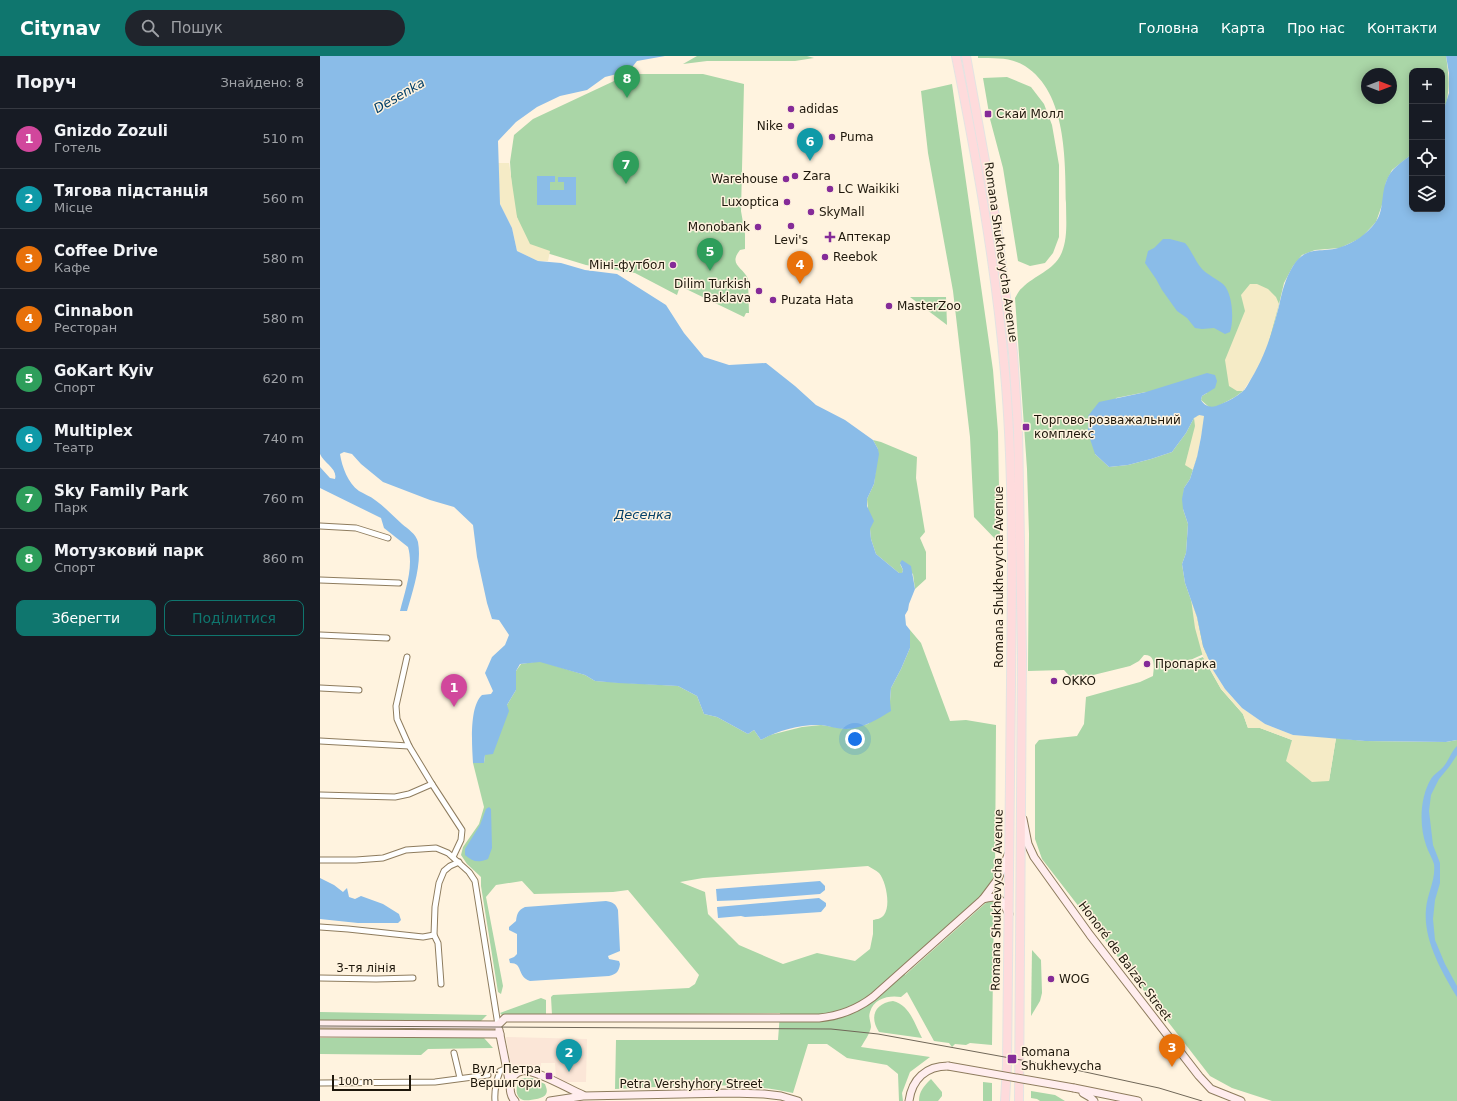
<!DOCTYPE html>
<html lang="uk">
<meta charset="utf-8">
<style>
body{margin:0;font-family:"DejaVu Sans",sans-serif;background:#20242c;color:#f1f3f6}
.controls{position:absolute;right:12px;top:12px;display:grid;overflow:hidden;border-radius:8px;box-shadow:0 2px 10px #0003}
.controls button{width:36px;height:36px;display:grid;place-items:center;padding:0;border:0;border-bottom:1px solid #363941;background:#171b24;color:#f1f3f6;font:20px sans-serif}
.compass{position:absolute;left:1041px;top:12px;width:36px;height:36px;border-radius:50%;background:#171b24;box-shadow:0 2px 10px #0003;rotate:90deg}
.scale{position:absolute;left:12px;bottom:10px;width:79px;box-sizing:border-box;padding-left:4px;border:2px solid #1e170b;border-top:0;font-size:11px;line-height:14px;white-space:nowrap;color:#1e170b;-webkit-text-stroke:3px #fff3df;paint-order:stroke}
.you{position:absolute;left:535px;top:683px;width:14px;height:14px;margin:-10px;border:3px solid #fff;border-radius:50%;background:#1a73e8;box-shadow:0 0 0 6px #1a73e833}
.badge{display:grid;place-items:center;width:26px;height:26px;border-radius:50%;background:#0f766e;color:#fff;font-size:13px;font-weight:700}
.pin{position:absolute;translate:-50% -33px;filter:drop-shadow(0 1px 2px #0008)}
.pin::after{content:'';position:absolute;top:21px;width:14px;height:12px;background:inherit;clip-path:polygon(0 0,100% 0,50% 100%)}
.list{margin:0;padding:0;list-style:none}
h2{display:flex;justify-content:space-between;align-items:center;height:52px;margin:0;padding:0 16px;font-size:17px}
h2 small{font-size:13px;font-weight:400;color:#9ea1a6}
.list li{display:grid;grid-template-columns:26px 1fr auto;gap:12px;align-items:center;box-sizing:border-box;height:60px;padding:0 16px;border-top:1px solid #363941}
.list b{display:block;font-size:15px;white-space:nowrap}
.list p{margin:0;font-size:13px;white-space:nowrap;color:#9ea1a6}
.list em{font-size:13px;font-style:normal;color:#9ea1a6}
.actions{display:flex;gap:8px;padding:12px 16px}
.actions a{flex:1;padding:9px 0;border:1px solid #0f766e;border-radius:8px;text-align:center;font-size:14px;color:#0f766e}
.actions .main{background:#0f766e;color:#fff}
.icon{flex:none;width:22px;height:22px;fill:none;stroke:currentColor;stroke-width:2;stroke-linecap:round;stroke-linejoin:round}
.map{position:relative;flex:none;width:1137px;height:1045px;overflow:hidden}
header{display:flex;align-items:center;gap:24px;box-sizing:border-box;height:56px;padding:0 20px;background:#0f766e;color:#fff}
header strong{font-size:19px}
nav{display:flex;gap:22px;margin-inline-start:auto;font-size:14px}
.search{width:280px;height:36px;background:#20242c;display:flex;align-items:center;gap:10px;box-sizing:border-box;padding:0 14px;border-radius:22px;color:#9ea1a6;font-size:15px}
main{display:flex}
aside{flex:1;background:#171b24}
.map>svg:first-child{display:block}
.industrial{fill:#fbe6d7}
.green{fill:#aad6a7;fill-rule:evenodd}
.sand{fill:#f5ebc6}
.water{fill:#8abce8}
.lines{fill:none;stroke-linecap:round;stroke-linejoin:round}
.street-casing{stroke:#8e7c5e;stroke-width:7}
.secondary-casing{stroke:#8e7c5e;stroke-width:9}
.primary-casing{stroke:#e4e3e2;stroke-width:10}
.street{stroke:#fff;stroke-width:5}
.secondary{stroke:#ffedee;stroke-width:7}
.primary{stroke:#fedbdc;stroke-width:8}
.tram{stroke:#706758;stroke-width:1}
.secondary-bridge-casing{stroke:#8e7c5e;stroke-width:9;stroke-linecap:butt}
.secondary-bridge{stroke:#ffedee;stroke-width:7}
.poi-dot{fill:#852b98;stroke:#fff3df;stroke-width:1.5}
.labels{text-anchor:middle;stroke-width:3;stroke-linejoin:round;paint-order:stroke}
.poi-label{font-size:12px;fill:#1e170b;stroke:#fff3df;text-anchor:start}
.street-label{font-size:12px;fill:#1e170b;stroke:#fff3df}
.water-label{font-size:13px;font-style:italic;fill:#034069;stroke:#fff3df}
</style>
<header>
<strong>Citynav</strong>
<div class="search"><svg class="icon" aria-label="search" viewBox="0 0 24 24"><circle cx="10" cy="10" r="6"/><path d="M15 15l6 6"/></svg>Пошук</div>
<nav><a>Головна</a><a>Карта</a><a>Про нас</a><a>Контакти</a></nav>
</header>
<main>
<aside>
<h2>Поруч<small>Знайдено: 8</small></h2>
<ul class="list">
<li><span class="badge" style="background:#d1479c">1</span><div><b>Gnizdo Zozuli</b><p>Готель</p></div><em>510 m</em></li>
<li><span class="badge" style="background:#0f9aa8">2</span><div><b>Тягова пiдстанцiя</b><p>Місце</p></div><em>560 m</em></li>
<li><span class="badge" style="background:#e8710a">3</span><div><b>Coffee Drive</b><p>Кафе</p></div><em>580 m</em></li>
<li><span class="badge" style="background:#e8710a">4</span><div><b>Cinnabon</b><p>Ресторан</p></div><em>580 m</em></li>
<li><span class="badge" style="background:#2e9e5b">5</span><div><b>GoKart Kyiv</b><p>Спорт</p></div><em>620 m</em></li>
<li><span class="badge" style="background:#0f9aa8">6</span><div><b>Multiplex</b><p>Театр</p></div><em>740 m</em></li>
<li><span class="badge" style="background:#2e9e5b">7</span><div><b>Sky Family Park</b><p>Парк</p></div><em>760 m</em></li>
<li><span class="badge" style="background:#2e9e5b">8</span><div><b>Мотузковий парк</b><p>Спорт</p></div><em>860 m</em></li>
</ul>
<div class="actions"><a class="main">Зберегти</a><a>Поділитися</a></div>
</aside>
<div class="map">
<svg width="1137" height="1045" viewBox="0 0 1137 1045">
<rect width="100%" height="100%" fill="#fff3df"/>
<path class="industrial" d="M186,981l81,2 -1,43h-23l-7,-3 -1,-16h-14v8l-10,-4 -20,-1z"/>
<g class="green">
<path d="M377,0h110l7,2 -19,3h-88l-24,3z"/>
<path d="M658,0h468c3,20 5,40 -4,59v-44h-30v83l-20,16 -6,12 -3,20 -7,20 -15,16 -21,10 -25,2 -13,5 -9,11 -9,17 -13,55 -28,53 -8,6 -13,7 -6,3h-7l-8,-7 1,-4 5,-3 -61,-1 -30,6 -21,56 14,13 19,-2 23,-6 21,-7 14,-19 8,-15 5,-3 -2,42 -7,22 -6,9 -1,21 5,15 -2,29 -4,11 3,19 12,34 9,36 -38,17 35,-13 18,32 22,25 5,14h12l32,12 37,41 7,-43 29,3 81,1 11,-2v361h-185l-40,-13 -22,-12 -168,-217 -7,-20v-94l4,-5 38,-4 7,-12 2,-27 54,-15 13,-6c1,-9 3,-22 -9,-21l-5,6 -9,5 -57,14 -9,-10 -36,1 1,-137 -2,-65 -12,-171c2,-3 4,-8 7,-10 13,-13 33,-18 40,-36 6,-15 4,-33 4,-49 -1,-43 1,-110 -41,-137 -17,-10 -29,-7 -47,-8zM1047,18h24v24h-24z"/>
<path d="M309,18h74l41,10 -3,127 4,23v15l-5,1c-12,15 3,17 8,29l1,34h-3l-2,4 -60,-29 -3,-5 -4,12 -42,-22 -49,-8 -59,-18 -14,-41 -3,-44 4,-27 19,-16z"/>
<path d="M687,21l24,10 13,17 8,21 7,40v72l-6,16 -8,10 -15,3 -12,-5 -15,-93 -13,-49 -7,-41z"/>
<path d="M632,28l41,286 5,62 2,112 -26,-27 -4,-80 -17,-146 -25,-138 -7,-62z"/>
<path d="M590,241h36l1,28z"/>
<path d="M553,384l8,2 36,15 -1,21 9,54 -5,6 6,14v27l-11,10 -2,-15 -13,-10 3,6 -1,3h-3l-23,-19 -5,-15 -4,-40 7,-15 4,-35z"/>
<path d="M590,574l11,13 29,78 16,-1 30,5 -1,149 -7,14 -7,8 -74,68 -2,11 83,-74h6l-2,144 -22,-2 -4,2 -11,-1 -3,3 -3,-4 -15,-2 -27,-49 -6,5c-12,-2 -27,1 -31,15 -2,5 1,10 1,15 -1,6 -7,15 -10,20l69,10 -20,15 -8,21 1,8h-4l-1,-27 -11,-9 -40,-7 -20,-14h-19l-15,49c-53,-13 -123,-6 -178,-4l1,-49h162l2,-27 -228,2 -1,-18 2,-2 136,-7 6,-4 4,-9 -71,-85 -15,2 -79,2 -12,-13 -26,4 -10,12 17,89 -2,8 -3,-2 -17,-106v-9l-14,-13 -6,-9 2,-8 16,-23 5,-17 -11,-44h11l1,-8 22,-50 9,-15v-19l5,-7 19,-3 45,14 10,6 83,5 19,10 7,18 13,3 31,17 6,-4 7,10 9,-5 32,-8 19,-2 26,4 21,-5 22,-23 1,-13 10,-19 9,-21zM548,810c3,2 8,4 11,7 7,8 12,33 5,42 -3,4 -7,4 -11,5v14l-3,15 -15,12 -38,-8 -34,11 -44,-19 -31,-31 -3,-22 -25,-10 23,-4z"/>
<path d="M712,894l9,10 1,33 -2,8 -9,15z"/>
<path d="M221,942l5,2v15l-43,1 -3,-3z"/>
<path d="M573,945c17,4 22,24 29,37l-43,-6c-10,-15 -4,-29 14,-31z"/>
<path d="M0,956l167,3 -6,6 -161,-1z"/>
<path d="M0,982h164l9,10 -65,1 -7,6 -101,-1z"/>
<path d="M205,1022h7l13,6c1,3 3,7 1,10 -2,5 -18,7 -23,6 -9,-3 -7,-15 -3,-21z"/>
<path d="M611,1023l11,13v4l-4,5h-19c0,-10 5,-15 12,-22z"/>
<path d="M663,1026l9,1v18h-9z"/>
<path d="M711,1035l24,4 10,6h-25l-3,-2 -6,-1z"/>
</g>
<g class="sand">
<path d="M178,107h11l8,54 13,27 20,7 -2,10h-10l-21,-10 -5,-23 -12,-24z"/>
<path d="M930,228h7l11,5 8,8 3,7 -12,45 -9,19 -15,23h-6l-8,-5 -4,-26 20,-49 -4,-16z"/>
<path d="M879,359l5,1v5l-7,36 -4,13 -8,-5 10,-39 -1,-8z"/>
<path d="M871,543l6,18 6,29 10,24 12,19 17,19 23,16 28,11 43,3 -7,43 -17,1 -26,-21 6,-21 -32,-12h-12l-5,-14 -22,-25 -18,-32 -8,-29z"/>
</g>
<g class="water">
<path d="M0,0h345l-28,5 -8,10 -24,6 -18,13 -27,6 -23,11 -21,15 -18,19 2,63 12,24 5,23 21,10 23,2 24,7 32,4 49,31 18,28 20,24 25,8 37,-2 29,23 21,19 29,15 28,20 5,9 1,5 -5,30 -7,15v7l7,15 -4,8 1,10 5,15 23,19h3l1,-3 -3,-7 2,-3 9,6 4,23 -6,15 -1,6 -3,5 1,10 4,5v18l-9,21 -10,19 -1,13 1,10c-13,8 -29,18 -45,18 -8,0 -17,-3 -25,-4 -19,-1 -43,5 -60,15l-7,-10 -6,4 -31,-17 -13,-3 -7,-18 -19,-10 -60,-3 -23,-2 -10,-6 -45,-13 -20,2 -4,7v19l-9,15 2,6 -16,43 -8,1 -1,8h-11c-1,-18 -4,-56 9,-68l9,-1 2,-3 -8,-18 7,-16 13,-12 4,-10 -10,-15 -7,-1 -5,-16 -10,-46 -4,-32 -19,-18 -24,-7 -47,-18 -22,-18 -9,-10 -8,-2 -4,2c2,13 8,29 19,37 5,3 11,5 16,9 10,7 18,16 27,24 6,5 14,10 16,18 4,22 -5,48 -11,69h-7c5,-20 14,-44 8,-64l-24,-19 -3,-10 -61,-30v-21l10,11 5,1c3,-10 -11,-16 -15,-25z"/>
<path d="M1126,0h11v684l-11,2 -81,-1 -72,-6 -28,-11 -23,-16 -17,-19 -12,-19 -10,-24 -6,-29 -12,-34 -3,-19 4,-11 2,-29 -5,-15 -1,-10 2,-11 6,-9 7,-22 4,-20 3,-21 -5,-1 -5,3 -8,15 -14,19 -21,7 -23,6 -19,2 -14,-13 -7,-21v-17l11,-14 47,-10 61,-19 8,2 2,6 -2,7 -13,8 -1,4c5,8 12,8 20,4 8,-3 15,-7 21,-12 4,-3 6,-8 9,-13 14,-23 21,-46 28,-73 3,-14 6,-27 14,-40 14,-22 28,-12 48,-19 13,-4 26,-13 34,-24 9,-11 6,-28 11,-41 4,-13 16,-20 26,-28v55h30v-94l7,-22v-20z"/>
<path d="M217,120h18v6h-5v8h14v-8h-6v-5h18v28h-39z"/>
<path d="M843,183h7l15,4c7,8 10,18 17,26 6,6 15,10 21,15 10,9 11,37 7,48l-5,2 -11,-6 -12,1 -7,-1 -8,-10 -10,-7 -15,-21 -6,-11 -11,-16 3,-12 6,-3z"/>
<path d="M1137,690v9l-8,12 -10,12 -8,16 -2,16 4,34 7,18v20l-5,17 -2,19 2,21 10,24 12,22v11c-15,-25 -34,-57 -31,-88 1,-15 10,-29 8,-45 -2,-6 -6,-13 -8,-19 -7,-20 -6,-48 5,-66 3,-5 9,-8 13,-13 5,-6 7,-14 13,-20z"/>
<path d="M169,751l2,2 1,39 -4,11c-10,4 -15,3 -23,-4v-6l15,-24 6,-16z"/>
<path d="M0,822l14,7 9,7 4,-4 2,9 6,2 6,-3 22,8 16,10 2,6 -3,3h-40l-38,-4z"/>
<path d="M500,825l5,5v4l-5,4 -77,6 -26,1 -1,-12z"/>
<path d="M499,842l7,5v3l-5,6 -76,5 -4,-1 -23,2 -1,-11z"/>
<path d="M286,845c7,1 10,3 12,9l2,41 -12,5 1,3 10,2 1,3c-1,7 -3,10 -11,12l-79,5c-14,-5 -6,-18 -20,-18l-1,-4 5,-2 3,-3v-20l-8,-4v-3l7,-6c1,-7 2,-11 9,-14z"/>
</g>
<g class="lines">
<defs>
<g id="street">
<path d="M0,470l36,2 32,10"/>
<path d="M0,524l79,3"/>
<path d="M0,579l67,3"/>
<path d="M87,601l-11,49 1,13 12,27 23,38 30,46 -1,10 -8,17"/>
<path d="M0,632l39,2"/>
<path d="M0,685l89,5"/>
<path d="M0,739l75,2 14,-3 23,-10"/>
<path d="M0,804h36l27,-2 23,-8 30,-2 12,5 21,19 6,9 23,144"/>
<path d="M0,871l28,2 75,8 11,-2"/>
<path d="M0,922l56,1 37,-1"/>
<path d="M121,928l-3,-41 -4,-8 1,-28 4,-24 5,-12 6,-5 9,-4"/>
<path d="M134,997l6,25"/>
<path d="M0,1027l115,-1 53,-7"/>
<path d="M175,1045c-1,-11 1,-19 5,-30l7,-3"/>
</g>
<g id="secondary">
<path d="M703,763l5,25 6,13 56,78 109,141 12,13 30,12"/>
<path d="M663,843c17,-5 19,1 26,15"/>
<path d="M0,968l178,1 7,-7h314c21,-2 37,-8 54,-21l110,-98 15,-20 10,-24"/>
<path d="M179,974l11,55"/>
<path d="M0,977l180,1"/>
<path d="M754,1032l64,13"/>
<path d="M763,1037l7,4 4,4"/>
<path d="M195,1045c-8,-8 -6,-28 7,-30 12,-3 48,19 61,24"/>
<path d="M230,1045l33,-5 148,-3 33,1 17,2 17,5"/>
<path d="M589,1045c3,-22 17,-35 39,-35"/>
</g>
<g id="primary">
<path d="M636,0c21,105 40,210 49,317 9,103 7,207 6,310 -1,127 -3,254 -4,382l-2,36"/>
<path d="M646,0l31,171 16,126 5,76 4,226 -3,446"/>
</g>
</defs>
<use href="#street" class="street-casing"/>
<use href="#secondary" class="secondary-casing"/>
<use href="#primary" class="primary-casing"/>
<use href="#street" class="street"/>
<use href="#secondary" class="secondary"/>
<use href="#primary" class="primary"/>
<path class="tram" d="M0,970l511,3 47,5 198,36 83,18 43,13"/>
<defs>
<path id="secondary-bridge" d="M628,1010l126,22"/>
</defs>
<use href="#secondary-bridge" class="secondary-bridge-casing"/>
<use href="#secondary-bridge" class="secondary-bridge"/>
</g>
<g class="poi-dot">
<circle cx="471" cy="53" r="4"/>
<rect x="664" y="54" width="8" height="8" rx="2"/>
<circle cx="471" cy="70" r="4"/>
<circle cx="512" cy="81" r="4"/>
<circle cx="475" cy="120" r="4"/>
<circle cx="466" cy="123" r="4"/>
<circle cx="510" cy="133" r="4"/>
<circle cx="467" cy="146" r="4"/>
<circle cx="491" cy="156" r="4"/>
<circle cx="471" cy="170" r="4"/>
<circle cx="438" cy="171" r="4"/>
<path d="M508 175h4v4h4v4h-4v4h-4v-4h-4v-4h4z"/>
<circle cx="505" cy="201" r="4"/>
<circle cx="353" cy="209" r="4"/>
<circle cx="439" cy="235" r="4"/>
<circle cx="453" cy="244" r="4"/>
<circle cx="569" cy="250" r="4"/>
<rect x="702" y="367" width="8" height="8" rx="2"/>
<circle cx="827" cy="608" r="4"/>
<circle cx="734" cy="625" r="4"/>
<circle cx="731" cy="923" r="4"/>
<rect x="687" y="998" width="10" height="10" rx="2"/>
<rect x="225" y="1016" width="8" height="8" rx="2"/>
</g>
<g class="labels">
<g class="poi-label">
<text x="479" y="57">adidas</text>
<text x="676" y="62">Скай Молл</text>
<text x="463" y="74" text-anchor="end">Nike</text>
<text x="520" y="85">Puma</text>
<text x="483" y="124">Zara</text>
<text x="458" y="127" text-anchor="end">Warehouse</text>
<text x="518" y="137">LC Waikiki</text>
<text x="459" y="150" text-anchor="end">Luxoptica</text>
<text x="499" y="160">SkyMall</text>
<text x="430" y="175" text-anchor="end">Monobank</text>
<text x="518" y="185">Аптекар</text>
<text x="471" y="188" text-anchor="middle">Levi's</text>
<text x="513" y="205">Reebok</text>
<text x="345" y="213" text-anchor="end">Міні-футбол</text>
<text x="431" y="232" text-anchor="end">Dilim Turkish<tspan x="431" dy="14">Baklava</tspan></text>
<text x="461" y="248">Puzata Hata</text>
<text x="577" y="254">MasterZoo</text>
<text x="714" y="368">Торгово-розважальний<tspan x="714" dy="14">комплекс</tspan></text>
<text x="835" y="612">Пропарка</text>
<text x="742" y="629">OKKO</text>
<text x="739" y="927">WOG</text>
<text x="701" y="1000">Romana<tspan x="701" dy="14">Shukhevycha</tspan></text>
<text x="221" y="1017" text-anchor="end">Вул. Петра<tspan x="221" dy="14">Вершигори</tspan></text>
</g>
<g class="street-label">
<text transform="translate(681 196) rotate(82)" y="4">Romana Shukhevycha Avenue</text>
<text transform="translate(679 521) rotate(-90)" y="4">Romana Shukhevycha Avenue</text>
<text transform="translate(677 844) rotate(-89)" y="4">Romana Shukhevycha Avenue</text>
<text transform="translate(805 905) rotate(53)" y="4">Honoré de Balzac Street</text>
<text x="46" y="916">3-тя лінія</text>
<text x="371" y="1032">Petra Vershyhory Street</text>
</g>
<g class="water-label">
<text transform="translate(79 39) rotate(-30)" y="5">Desenka</text>
<text x="323" y="463">Десенка</text>
</g>
</g>
</svg>
<div class="controls">
<button>+</button>
<button>−</button>
<button><svg class="icon" aria-label="locate" viewBox="0 0 24 24"><circle cx="12" cy="12" r="6"/><path d="M12 2v4M12 18v4M2 12h4M18 12h4"/></svg></button>
<button><svg class="icon" aria-label="layers" viewBox="0 0 24 24"><path d="M12 4l9 5-9 5-9-5zM3 14l9 5 9-5"/></svg></button>
</div>
<svg class="compass" viewBox="-18 -18 36 36"><path d="M0-13l5 13h-10z" fill="#e53935"/><path d="M0 13l5-13h-10z" fill="#9ea1a6"/></svg>
<div class="scale">100 m</div>
<div class="you"></div>
<div class="pin badge" style="left:134px;top:651px;background:#d1479c">1</div>
<div class="pin badge" style="left:249px;top:1016px;background:#0f9aa8">2</div>
<div class="pin badge" style="left:852px;top:1011px;background:#e8710a">3</div>
<div class="pin badge" style="left:480px;top:228px;background:#e8710a">4</div>
<div class="pin badge" style="left:390px;top:215px;background:#2e9e5b">5</div>
<div class="pin badge" style="left:490px;top:105px;background:#0f9aa8">6</div>
<div class="pin badge" style="left:306px;top:128px;background:#2e9e5b">7</div>
<div class="pin badge" style="left:307px;top:42px;background:#2e9e5b">8</div>
</div>
</main>
